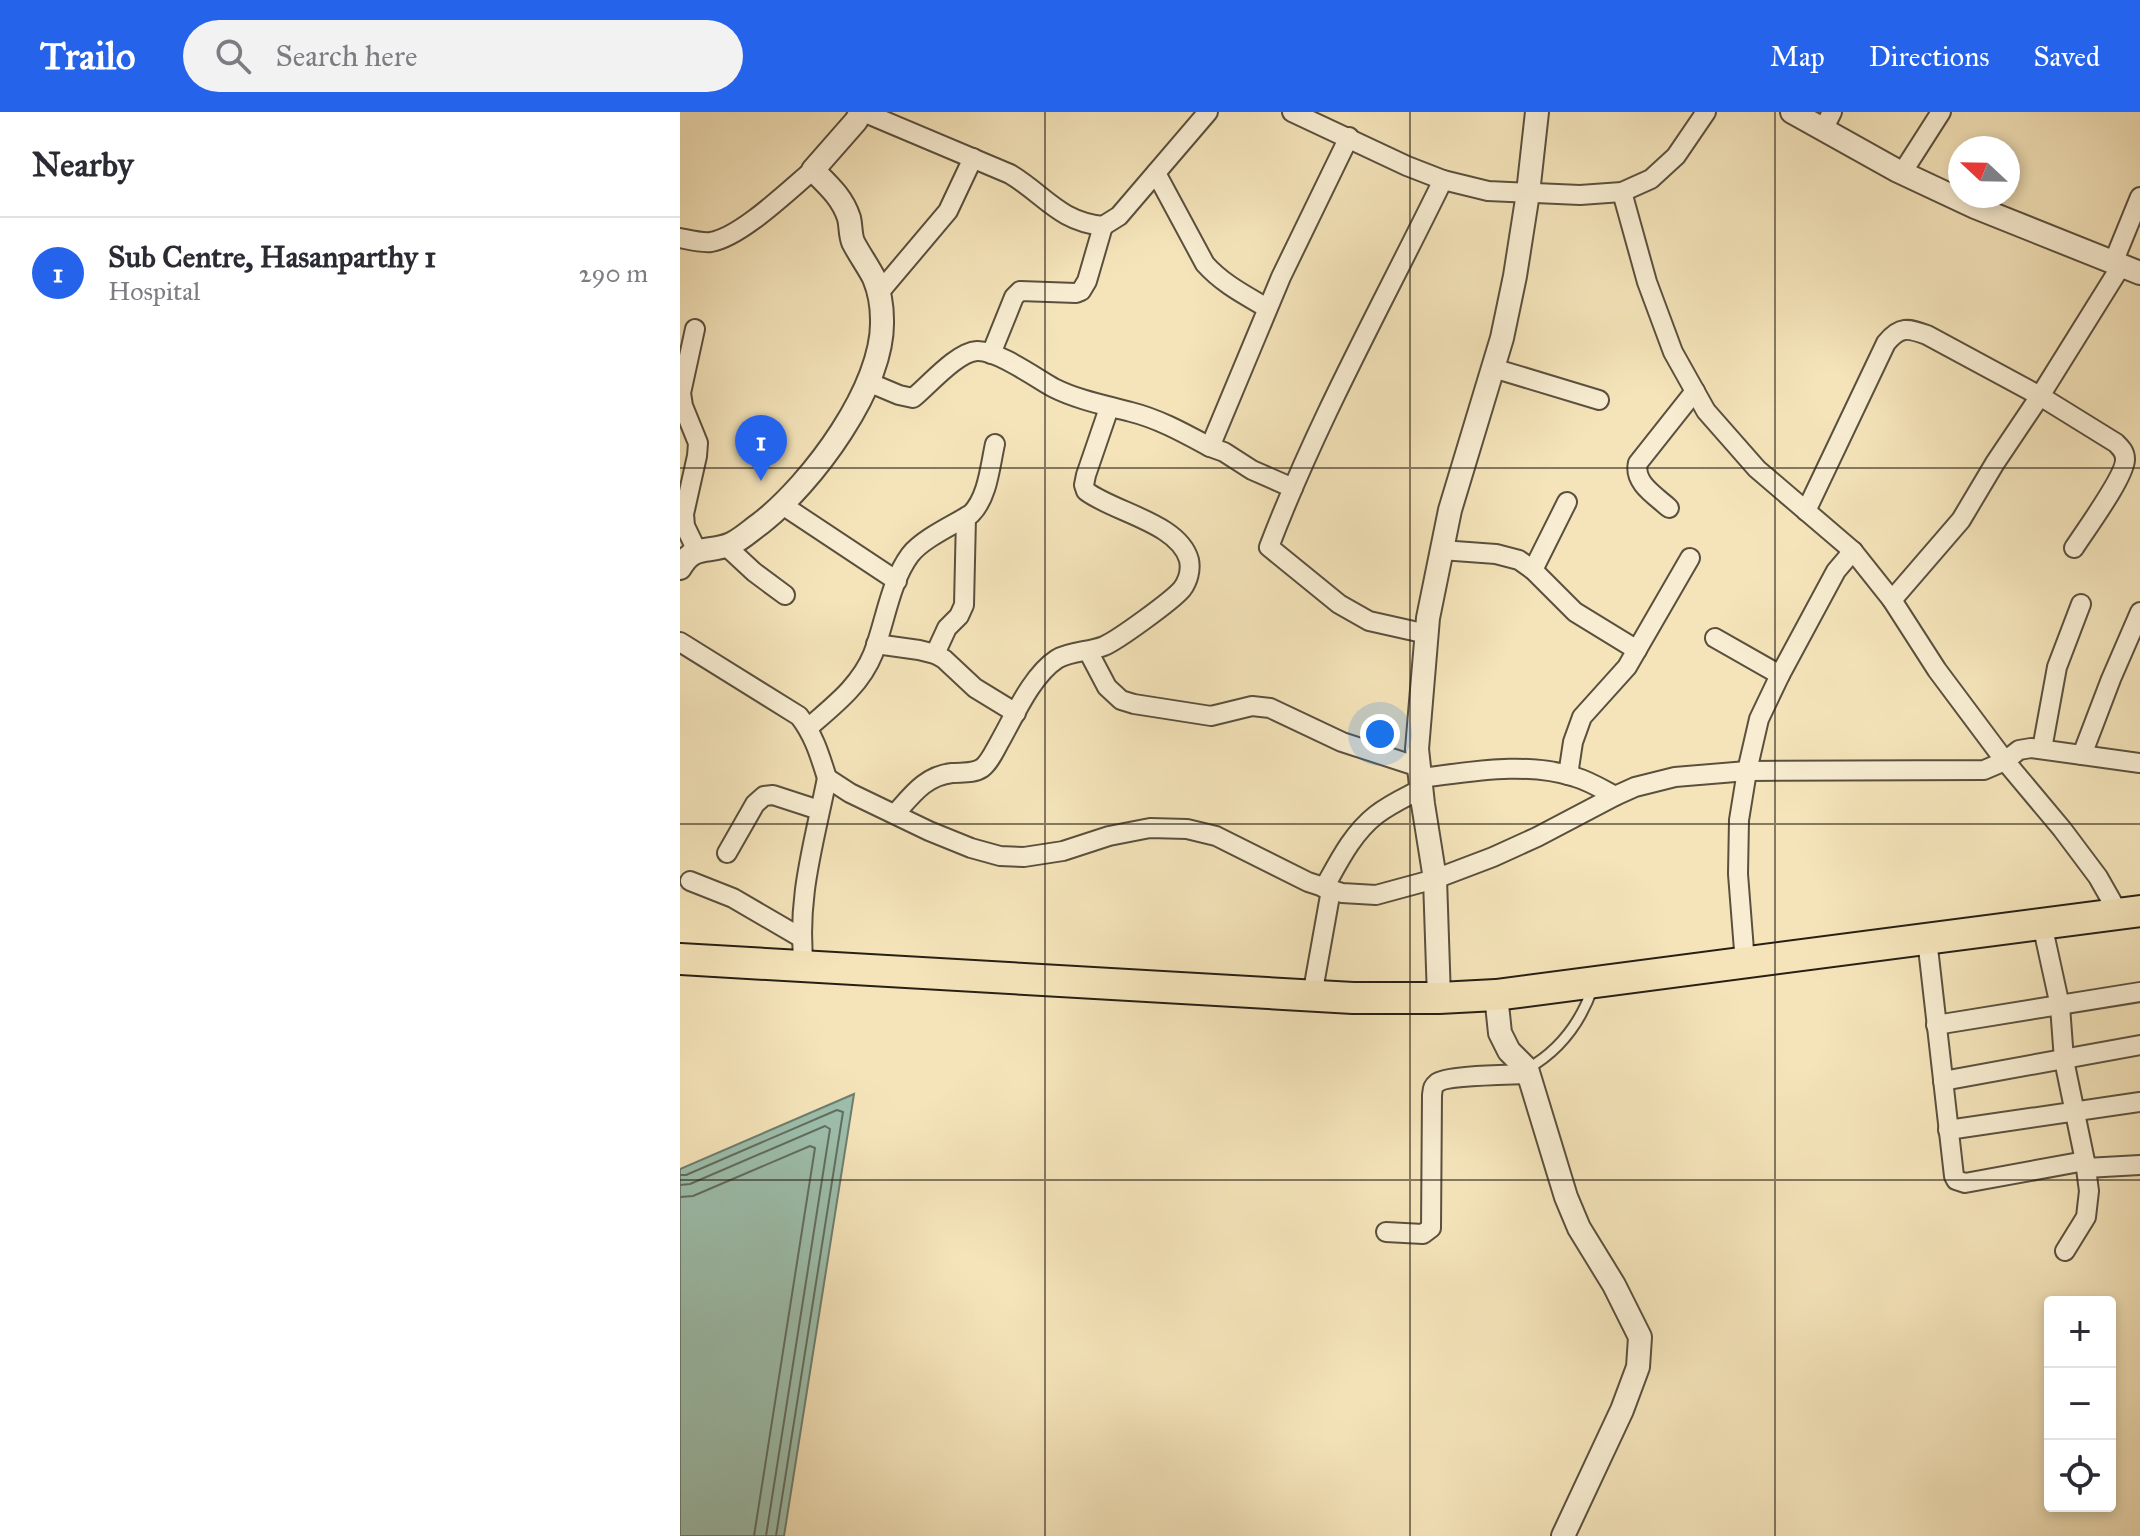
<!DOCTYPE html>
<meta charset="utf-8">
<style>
body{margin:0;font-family:"IM FELL Great Primer",serif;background:#f2f2f3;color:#2b2b33}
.controls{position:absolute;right:24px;bottom:24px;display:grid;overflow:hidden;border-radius:8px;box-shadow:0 4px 12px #0003}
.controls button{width:72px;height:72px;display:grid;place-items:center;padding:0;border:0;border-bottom:2px solid #e1e1e2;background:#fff;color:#2b2b33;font:40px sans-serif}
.compass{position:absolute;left:1268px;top:24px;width:72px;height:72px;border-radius:50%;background:#fff;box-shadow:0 4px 12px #0003;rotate:292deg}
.you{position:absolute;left:700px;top:622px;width:28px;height:28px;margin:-20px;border:6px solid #fff;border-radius:50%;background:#1a73e8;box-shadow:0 0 0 12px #1a73e833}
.badge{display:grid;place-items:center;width:52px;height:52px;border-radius:50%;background:#2563eb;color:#fff;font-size:26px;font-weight:700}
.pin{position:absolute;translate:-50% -66px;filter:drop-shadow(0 2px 4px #0008)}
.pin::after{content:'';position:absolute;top:42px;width:28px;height:24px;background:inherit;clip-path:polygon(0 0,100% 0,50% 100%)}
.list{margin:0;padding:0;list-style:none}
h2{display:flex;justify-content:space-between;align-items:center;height:104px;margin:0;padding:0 32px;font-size:34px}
h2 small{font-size:26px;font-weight:400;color:#7c7c81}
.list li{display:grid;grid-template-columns:52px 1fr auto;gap:24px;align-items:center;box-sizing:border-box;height:112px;padding:0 32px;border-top:2px solid #e1e1e2}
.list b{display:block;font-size:30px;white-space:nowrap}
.list p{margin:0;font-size:26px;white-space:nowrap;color:#7c7c81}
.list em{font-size:26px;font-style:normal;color:#7c7c81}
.icon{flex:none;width:44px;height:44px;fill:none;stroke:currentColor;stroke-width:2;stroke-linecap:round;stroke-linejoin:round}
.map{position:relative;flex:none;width:1460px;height:1424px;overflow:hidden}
header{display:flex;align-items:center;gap:48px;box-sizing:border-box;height:112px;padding:0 40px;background:#2563eb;color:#fff}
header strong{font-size:38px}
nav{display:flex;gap:44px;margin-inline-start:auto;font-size:28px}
.search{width:560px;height:72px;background:#f2f2f3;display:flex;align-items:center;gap:20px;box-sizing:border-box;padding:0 28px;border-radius:44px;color:#7c7c81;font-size:30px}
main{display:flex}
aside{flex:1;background:#fff}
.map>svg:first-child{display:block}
.water{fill:#9dbfac;stroke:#6e7f70;stroke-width:2}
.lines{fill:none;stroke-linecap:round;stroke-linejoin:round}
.shore{stroke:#626f60;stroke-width:2}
.service-casing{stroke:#5a503e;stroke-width:13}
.minor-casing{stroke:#5a503e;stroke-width:22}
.tertiary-casing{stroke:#5a503e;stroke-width:26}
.trunk-casing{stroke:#271f15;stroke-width:34}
.service{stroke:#f8edd2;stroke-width:9}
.minor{stroke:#f8edd2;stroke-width:18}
.tertiary{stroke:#f8edd2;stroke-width:22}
.trunk{stroke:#f5e4ba;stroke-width:30}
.grid{fill:none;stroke:#271f15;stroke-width:2;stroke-opacity:0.55}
</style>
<header>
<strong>Trailo</strong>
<div class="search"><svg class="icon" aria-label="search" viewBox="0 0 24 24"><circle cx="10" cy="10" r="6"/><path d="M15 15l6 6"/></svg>Search here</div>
<nav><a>Map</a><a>Directions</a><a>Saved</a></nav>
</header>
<main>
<aside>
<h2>Nearby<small></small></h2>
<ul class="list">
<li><span class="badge">1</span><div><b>Sub Centre, Hasanparthy 1</b><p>Hospital</p></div><em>290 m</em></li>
</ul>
</aside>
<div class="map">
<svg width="1460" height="1424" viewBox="0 0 1460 1424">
<rect width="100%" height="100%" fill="#f5e4ba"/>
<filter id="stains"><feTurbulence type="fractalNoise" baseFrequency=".0025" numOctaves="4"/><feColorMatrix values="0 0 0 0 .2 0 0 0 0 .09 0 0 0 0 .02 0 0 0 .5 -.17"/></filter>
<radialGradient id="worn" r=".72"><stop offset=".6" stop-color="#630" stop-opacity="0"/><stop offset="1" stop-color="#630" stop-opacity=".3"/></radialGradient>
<path class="water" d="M174,982l-70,442h-104v-367z"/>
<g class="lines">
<g class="shore">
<path d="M0,1063h6l151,-65 6,2 -67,424"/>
<path d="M0,1073l10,-1 135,-58 5,3 -64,407"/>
<path d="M0,1085l13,-1 117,-50 5,2 -61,388"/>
</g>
<defs>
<path id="service" d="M847,957c32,-18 54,-47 66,-82"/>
<g id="minor">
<path d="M183,0l147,62c35,21 48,47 93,52l16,-10 89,-104"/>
<path d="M612,0l115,54 36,14"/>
<path d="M1143,18l9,-18"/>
<path d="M476,61l49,91c18,20 40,31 62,44"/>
<path d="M1222,61l39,-61"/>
<path d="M942,80l25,90 26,70 33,59 51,58 96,82 39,49 45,70 68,91 57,68 36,48 21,37"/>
<path d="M0,126c10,2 21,5 31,4 30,-5 78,-52 102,-72"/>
<path d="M1433,151l27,-66"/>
<path d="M198,182l70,-83 25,-53"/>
<path d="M15,217l-14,64 2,13 15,37 -1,13 -13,58 1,12 12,25"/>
<path d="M311,242l23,-57 6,-6 56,2 5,-2 6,-10 16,-55"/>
<path d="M813,256l106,32"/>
<path d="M188,270l31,13 14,3c16,-13 44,-46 64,-47 20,-1 59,27 77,37 24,12 51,17 77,24 28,7 53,21 79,35"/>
<path d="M613,376l-41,-18 -28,-18 -14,-5 71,-170 68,-140"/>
<path d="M101,392l116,77"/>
<path d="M989,396c-13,-12 -36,-25 -31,-45l57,-72"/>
<path d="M1126,399l80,-168c14,-17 22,-15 41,-8l113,61 76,47c5,5 9,9 9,16 1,16 -40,72 -51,89"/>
<path d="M46,434l28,26 31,23"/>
<path d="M761,438l55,4 23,6 14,10 42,42 62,38"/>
<path d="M853,458l34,-68"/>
<path d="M1212,488l69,-80 34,-57 45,-67 81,-130"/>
<path d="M747,522l-58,-13 -30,-17 -70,-57c48,-126 115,-246 174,-367l45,11 92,4 42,-3 29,-13 25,-23 30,-44"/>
<path d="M1035,526l65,37"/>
<path d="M0,530l119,74c15,19 21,40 28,62"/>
<path d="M196,532l43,6 16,4 9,5 31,29 41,25"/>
<path d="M408,539l19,36 14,13 13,4 77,12 41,-10 18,2 72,34 77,25"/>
<path d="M255,542l12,-26 12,-12 5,-11 2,-88"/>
<path d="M128,616c25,-22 52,-42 65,-74 12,-31 17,-72 37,-99 12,-16 43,-30 61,-41 17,-17 19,-48 24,-70"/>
<path d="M1362,637l15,-82 24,-63"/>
<path d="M1402,643l29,-76 29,-67"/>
<path d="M888,663l5,-33 9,-25 45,-50 63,-109"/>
<path d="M740,666c51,-6 105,-17 155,-1 14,4 27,12 40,19"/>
<path d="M215,702c17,-19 30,-38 57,-41 10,-1 21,1 30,-5 7,-5 12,-16 17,-25 15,-26 32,-67 58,-84 14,-8 32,-7 47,-13 14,-6 69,-46 78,-57 6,-8 9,-19 7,-29 -10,-37 -76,-48 -103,-69l-2,-6 2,-10 23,-67"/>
<path d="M47,741l28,-49 9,-8 9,-1 46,15"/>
<path d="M10,769l43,17 67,39"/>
<path d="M644,776c15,-27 28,-54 52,-73 14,-11 30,-18 45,-26"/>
<path d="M1362,812l18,82 4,54 21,101 4,30 -3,26 -21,34"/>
<path d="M1247,827l27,237 2,4 9,3 120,-22"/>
<path d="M1065,851l-7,-89 1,-54 8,-49 12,-52 21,-44 56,-104 17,-20"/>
<path d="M124,855c-8,-68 10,-123 23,-189l23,15 79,38 42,17 29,8 24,1 39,-6 46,-15 41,-8 37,1 29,7 92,46 34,11 34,2 59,-16 58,-22 44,-20 78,-41 20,-9 40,-10 72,-6 237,-1 21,-9 14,-11 12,-2 109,15"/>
<path d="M632,884l19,-106"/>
<path d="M1256,913l204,-33"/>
<path d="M1263,969l197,-36"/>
<path d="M1268,1018l192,-28"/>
<path d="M1406,1056l54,-3"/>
<path d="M706,1120l37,2 8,-6 1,-133c1,-6 0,-8 5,-12 9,-8 76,-8 91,-9"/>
</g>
<g id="tertiary">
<path d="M1112,0l104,58 79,37 165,66"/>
<path d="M0,456c14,-25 28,-14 51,-24 11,-5 20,-14 30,-21 51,-40 123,-136 121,-203 0,-13 -3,-30 -8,-42 -6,-12 -15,-24 -21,-36 -3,-8 -2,-16 -4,-24 -7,-21 -21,-33 -36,-48l43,-49 5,-9"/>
<path d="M816,883l4,38 9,18 18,18 39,128 13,31 35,57 26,52 -2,30 -16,43 -59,126"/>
<path d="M759,886l-4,-119 -12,-75 -6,-55 11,-131 22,-108 52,-172 13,-62 13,-83 9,-81"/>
</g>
<path id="trunk" d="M0,847l673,39h86l57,-3 644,-84"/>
</defs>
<use href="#service" class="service-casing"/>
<use href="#minor" class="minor-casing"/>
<use href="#tertiary" class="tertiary-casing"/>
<use href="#trunk" class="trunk-casing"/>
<use href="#service" class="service"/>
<use href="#minor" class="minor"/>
<use href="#tertiary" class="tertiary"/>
<use href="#trunk" class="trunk"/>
</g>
<path class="grid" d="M365,0v1424M730,0v1424M1095,0v1424M0,356h1460M0,712h1460M0,1068h1460"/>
<rect width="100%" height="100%" filter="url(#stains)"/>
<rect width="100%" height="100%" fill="url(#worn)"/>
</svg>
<div class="controls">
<button>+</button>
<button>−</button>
<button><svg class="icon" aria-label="locate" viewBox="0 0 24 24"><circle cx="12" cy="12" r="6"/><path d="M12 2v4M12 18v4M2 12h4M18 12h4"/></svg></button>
</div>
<svg class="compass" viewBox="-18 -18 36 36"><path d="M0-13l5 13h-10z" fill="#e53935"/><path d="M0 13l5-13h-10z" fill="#7c7c81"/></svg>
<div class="you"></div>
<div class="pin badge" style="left:81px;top:369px">1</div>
</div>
</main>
